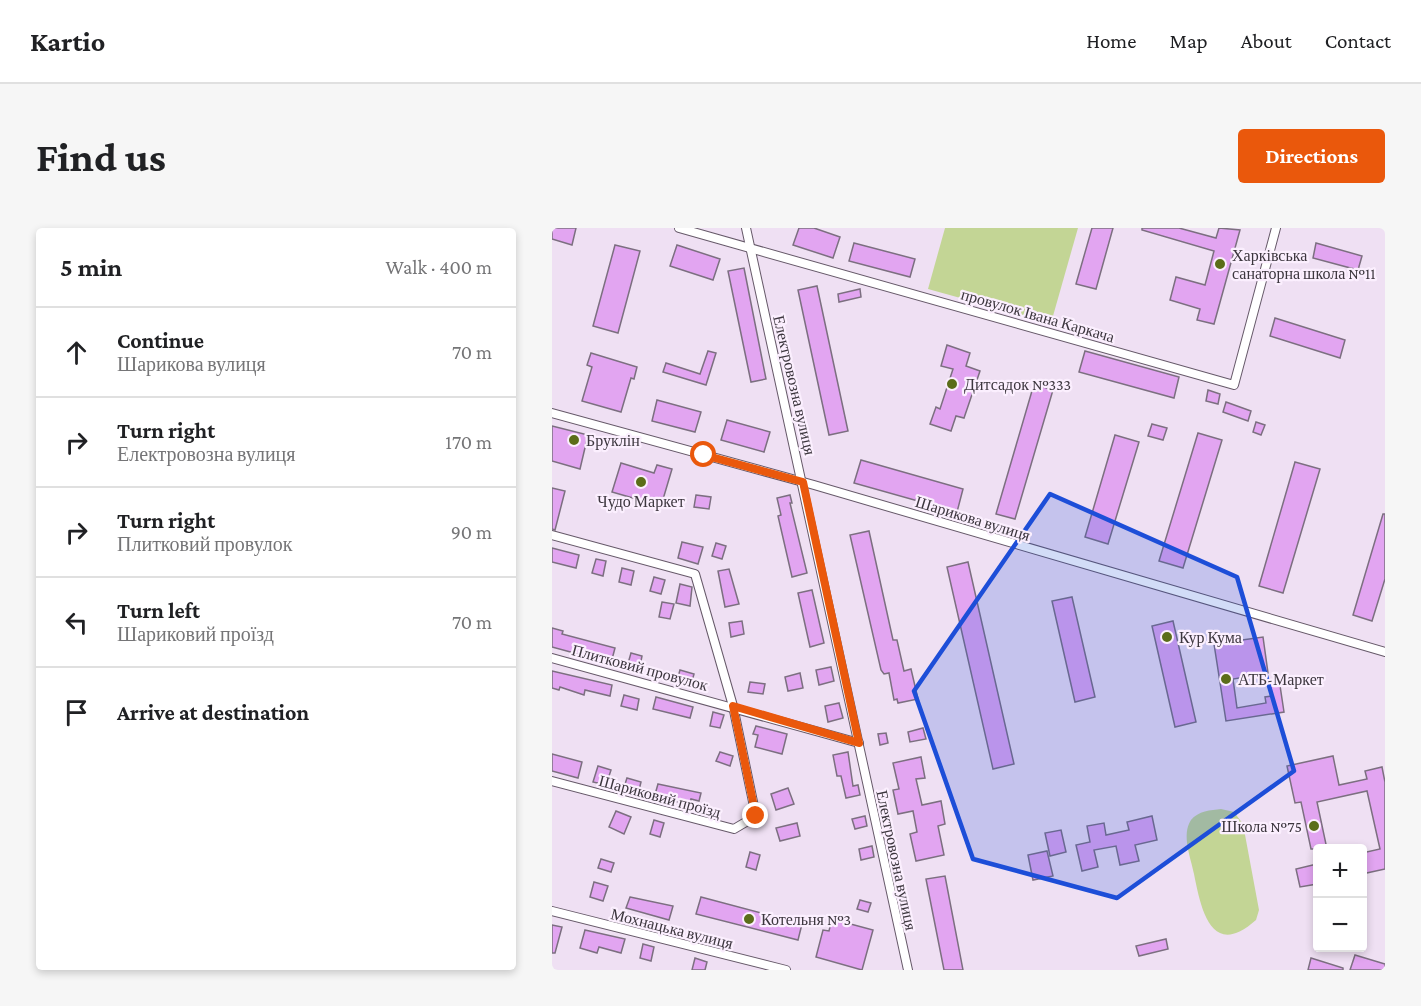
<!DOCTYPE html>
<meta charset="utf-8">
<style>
body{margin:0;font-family:"Crimson Pro",serif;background:#f6f6f6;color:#202124}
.controls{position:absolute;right:18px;bottom:18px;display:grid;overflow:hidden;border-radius:6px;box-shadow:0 3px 9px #0003}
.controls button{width:54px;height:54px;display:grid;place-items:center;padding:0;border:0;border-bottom:2px solid #e0e0e0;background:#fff;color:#202124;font:30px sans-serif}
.stop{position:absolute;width:18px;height:18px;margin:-14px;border:4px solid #ea580c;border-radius:50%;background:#fff}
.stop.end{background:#ea580c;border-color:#fff;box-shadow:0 2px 6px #0008}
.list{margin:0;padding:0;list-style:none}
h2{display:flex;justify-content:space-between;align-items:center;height:78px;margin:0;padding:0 24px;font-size:26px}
h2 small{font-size:20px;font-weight:400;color:#757577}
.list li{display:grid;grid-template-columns:39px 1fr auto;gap:18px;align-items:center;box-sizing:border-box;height:90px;padding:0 24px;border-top:2px solid #e0e0e0}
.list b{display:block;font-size:22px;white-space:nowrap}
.list p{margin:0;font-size:20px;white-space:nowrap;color:#757577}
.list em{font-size:20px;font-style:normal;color:#757577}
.icon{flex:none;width:33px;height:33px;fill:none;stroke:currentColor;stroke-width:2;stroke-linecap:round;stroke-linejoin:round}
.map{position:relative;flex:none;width:833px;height:742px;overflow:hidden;border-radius:6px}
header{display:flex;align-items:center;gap:36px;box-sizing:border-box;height:84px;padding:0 30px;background:#fff;border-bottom:2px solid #e0e0e0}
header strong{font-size:28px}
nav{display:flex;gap:33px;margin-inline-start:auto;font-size:21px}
.intro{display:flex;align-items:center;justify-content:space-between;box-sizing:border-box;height:144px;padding:0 36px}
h1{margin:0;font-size:42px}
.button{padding:15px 27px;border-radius:6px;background:#ea580c;color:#fff;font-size:21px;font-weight:700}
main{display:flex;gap:36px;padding:0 36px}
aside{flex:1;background:#fff;border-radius:6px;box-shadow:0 3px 9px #0003}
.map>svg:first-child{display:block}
.green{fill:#c3d595}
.building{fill:#e2a5f1;stroke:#7c6f80;stroke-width:1.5}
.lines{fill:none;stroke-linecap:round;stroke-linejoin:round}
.street-casing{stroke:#665969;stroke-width:10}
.street{stroke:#fff;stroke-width:8}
.route{stroke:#ea580c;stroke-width:8}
.marked{fill:#1d4ed8;fill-opacity:0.2;stroke:#1d4ed8;stroke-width:4.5;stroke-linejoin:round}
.poi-dot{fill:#5b6d1a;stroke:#fbeffe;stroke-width:2}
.labels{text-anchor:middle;stroke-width:4.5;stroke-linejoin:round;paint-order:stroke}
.poi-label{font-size:16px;fill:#3c363e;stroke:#fbeffe;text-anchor:start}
.street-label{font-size:16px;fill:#3c363e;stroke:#fbeffe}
</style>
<header>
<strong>Kartio</strong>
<nav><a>Home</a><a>Map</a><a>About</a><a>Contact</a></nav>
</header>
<div class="intro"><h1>Find us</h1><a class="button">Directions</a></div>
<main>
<aside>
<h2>5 min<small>Walk · 400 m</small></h2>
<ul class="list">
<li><svg class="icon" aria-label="ahead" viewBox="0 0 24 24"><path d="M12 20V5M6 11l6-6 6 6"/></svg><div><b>Continue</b><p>Шарикова вулиця</p></div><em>70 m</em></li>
<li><svg class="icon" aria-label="right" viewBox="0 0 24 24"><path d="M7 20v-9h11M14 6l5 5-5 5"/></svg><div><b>Turn right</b><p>Електровозна вулиця</p></div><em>170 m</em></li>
<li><svg class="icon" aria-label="right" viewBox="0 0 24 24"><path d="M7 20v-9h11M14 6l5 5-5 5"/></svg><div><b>Turn right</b><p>Плитковий провулок</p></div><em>90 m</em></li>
<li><svg class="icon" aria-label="left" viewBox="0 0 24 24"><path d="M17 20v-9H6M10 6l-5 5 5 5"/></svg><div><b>Turn left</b><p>Шариковий проїзд</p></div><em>70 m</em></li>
<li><svg class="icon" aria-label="arrive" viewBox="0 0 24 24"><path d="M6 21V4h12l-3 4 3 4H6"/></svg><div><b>Arrive at destination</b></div></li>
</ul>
</aside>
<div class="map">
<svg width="833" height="742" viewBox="0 0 833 742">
<rect width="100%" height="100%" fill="#efe0f3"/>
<g class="green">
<path d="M393,0h133l-27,95 -123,-34z"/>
<path d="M669,581l13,3 9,12 16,86 -3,10c-45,40 -55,-11 -62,-46 -3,-16 -13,-39 -3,-54 7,-9 20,-10 30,-11z"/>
</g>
<g class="building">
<path d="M0,0h24l-4,17 -20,-6z"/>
<path d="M247,0h15l26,9 -7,21 -40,-13z"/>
<path d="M540,0h21l-17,61 -20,-5z"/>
<path d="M590,0h37l37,10 3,-10 21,2 -26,94 -17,-4 3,-11 -30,-9 6,-23 29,8 9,-34 -72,-21z"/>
<path d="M302,15l61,16 -5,18 -61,-16z"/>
<path d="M764,15l46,13 -4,14 -45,-12z"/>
<path d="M63,17l25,6 -22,82 -25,-7z"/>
<path d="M125,17l43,14 -7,21 -43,-14z"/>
<path d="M192,40l22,111 -15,3 -23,-111z"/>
<path d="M265,58l31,145 -19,4 -31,-145z"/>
<path d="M308,61l1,8 -22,5 -1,-8z"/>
<path d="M723,90l70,22 -5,18 -70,-22z"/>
<path d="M395,117l23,8 -4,13 14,5 -16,47 -8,-2 -5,15 -21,-7 6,-17 4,2 13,-40 -12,-3z"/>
<path d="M156,123l8,2 -10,32 -43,-13 3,-9 34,11z"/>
<path d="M533,123l94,26 -5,21 -95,-26z"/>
<path d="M39,125l46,14 -3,12 -3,-1 -10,34 -39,-11 10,-34 -5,-2z"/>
<path d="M482,156l19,6 -38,129 -19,-5z"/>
<path d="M656,162l12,4 -2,10 -12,-3z"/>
<path d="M105,172l44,12 -6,20 -43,-11z"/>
<path d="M674,174l25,9 -3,10 -25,-9z"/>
<path d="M175,192l43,12 -6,20 -43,-12z"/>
<path d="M704,194l9,3 -4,10 -8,-3z"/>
<path d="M600,196l15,4 -4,12 -15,-4z"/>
<path d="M0,198l36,9 -8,34 -28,-8z"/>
<path d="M646,205l24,7 -39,128 -24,-7z"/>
<path d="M563,207l24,7 -31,102 -23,-7z"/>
<path d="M309,232l102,29 -6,23 -103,-29z"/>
<path d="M743,234l25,7 -37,124 -24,-7z"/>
<path d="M69,235l33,10 3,-8 15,4 -11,37 -49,-14z"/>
<path d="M0,260l13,3 -10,39 -3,-1z"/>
<path d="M144,267l15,2 -2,12 -15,-2z"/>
<path d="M238,267l2,8h-2l17,70 -15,4 -14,-61 3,-1 -4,-17z"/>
<path d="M831,286h2v65l-13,42 -19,-6z"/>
<path d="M317,303l24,109h4l7,31 7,-2 7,30 -20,4 -1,-4 -3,1 -5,-27 -5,1 -3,-4 -31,-135z"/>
<path d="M130,314l21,5 -5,17 -20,-6z"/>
<path d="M164,315l10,3 -4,13 -10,-3z"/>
<path d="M0,320l27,7 -3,13 -24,-6z"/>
<path d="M44,331l10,2 -3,15 -11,-3z"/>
<path d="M416,334l46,202 -21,5 -46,-202z"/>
<path d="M70,340l12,3 -3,14 -12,-3z"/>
<path d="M177,341l10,35 -14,3 -7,-36z"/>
<path d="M102,349l11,3 -4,14 -11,-3z"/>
<path d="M128,356l12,3 -2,19 -14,-3z"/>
<path d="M260,362l12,53 -14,4 -12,-54z"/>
<path d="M520,369l23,100 -20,5 -23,-101z"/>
<path d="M110,374l12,2 -4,15 -11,-2z"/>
<path d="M190,393l2,13 -13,3 -2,-14z"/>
<path d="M621,393l23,101 -21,5 -23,-101z"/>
<path d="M0,400l11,3 -1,3 53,14 -4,15 -59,-16z"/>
<path d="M711,409l5,36 -35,6 4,29 29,-5 -1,-6 7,-1 -3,-15 10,-2 5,33 -58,9 -12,-77z"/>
<path d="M79,425l11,3 -3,15 -12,-4z"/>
<path d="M279,439l3,14 -15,4 -3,-15z"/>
<path d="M128,442l14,4 -3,11 -14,-4z"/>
<path d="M0,443l60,14 -2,11 -25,-6 -1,5 -24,-8 -1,3 -7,-2z"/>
<path d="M248,445l3,15 -15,3 -3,-14z"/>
<path d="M198,454l15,2 -2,10 -15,-2z"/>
<path d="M72,467l15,4 -2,11 -16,-4z"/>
<path d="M104,469l37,10 -3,11 -37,-9z"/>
<path d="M287,475l4,15 -15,4 -3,-16z"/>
<path d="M161,484l11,3 -4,13 -10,-2z"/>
<path d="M204,498l31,8 -5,20 -27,-7 3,-12 -5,-1z"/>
<path d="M371,500l3,11 -16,3 -2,-10z"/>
<path d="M334,505l2,10 -8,2 -2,-11z"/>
<path d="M168,524l13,4 -3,10 -14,-5z"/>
<path d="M296,524l5,34 5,-1 2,10 -14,3 -5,-22h-4l-4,-21z"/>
<path d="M0,526l30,8 -4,16 -26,-7z"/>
<path d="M781,528l6,29 28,-6 -2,-8 17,-4 3,15v87l-23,5v-21l18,-4 -13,-58 -50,11 10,47h-16l-10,-47 -6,1 -8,-37z"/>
<path d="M369,529l4,21 -9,1 6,26 19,-4 4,23 -7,2 6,29 -28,6 -6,-27 7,-2 -4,-21 -15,3 -5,-24 6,-1 -6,-26z"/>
<path d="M46,538l13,4 -5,15 -13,-3z"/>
<path d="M75,550l14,4 -3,12 -15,-4z"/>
<path d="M106,556l43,9 -2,8 -8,-2 -1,5 -36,-6z"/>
<path d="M236,560l6,16 -18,6 -5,-16z"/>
<path d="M64,583l15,6 -7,17 -15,-7z"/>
<path d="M313,588l2,10 -12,3 -3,-10z"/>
<path d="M600,588l5,24 -22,5 4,16 -19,4 -4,-19 -22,4 4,17 -16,4 -6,-26 14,-3 -3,-16 17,-3 2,12 23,-5 -2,-8z"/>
<path d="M102,592l10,3 -4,14 -10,-3z"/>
<path d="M245,595l3,13 -20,5 -4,-13z"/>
<path d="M509,602l5,22 -16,4 -5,-23z"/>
<path d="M320,618l2,11 -13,3 -2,-11z"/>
<path d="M495,623l6,25 -20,4 -5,-25z"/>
<path d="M198,624l10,3 -4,15 -10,-3z"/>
<path d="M49,631l13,4 -3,9 -13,-4z"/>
<path d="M765,636v20l-17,3 -4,-18z"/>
<path d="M393,648l18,94h-19l-18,-91z"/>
<path d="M42,654l14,4 -5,15 -13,-4z"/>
<path d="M78,669l43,9 -4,14 -43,-12z"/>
<path d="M149,669l101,27 -4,16 -102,-26z"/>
<path d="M308,672l11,3 -3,9 -11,-3z"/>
<path d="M280,691l41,11 -11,40 -46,-13 7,-27 6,1z"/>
<path d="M0,697l10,2 -7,26h-3z"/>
<path d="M33,702l40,9 -4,14 -22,-6 -2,6 -17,-5z"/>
<path d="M614,711l2,10 -29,7 -3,-10z"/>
<path d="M91,716l11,3 -3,14 -11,-3z"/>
<path d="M803,727l30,9v6h-35z"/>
<path d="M143,730l12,4 -2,8h-13z"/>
<path d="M759,730l32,10v2h-35z"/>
</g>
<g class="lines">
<defs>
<g id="street">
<path d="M127,0l555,157 42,-157"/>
<path d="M194,0l162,742"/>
<path d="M0,185l262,72 571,167"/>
<path d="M0,307l143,39 38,132 23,110 -22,13 -182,-48"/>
<path d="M0,430l307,85"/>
<path d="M0,683l234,59"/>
</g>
</defs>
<use href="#street" class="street-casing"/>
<use href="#street" class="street"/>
</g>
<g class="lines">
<path class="route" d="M152,227l99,27 56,261 -126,-37 23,110"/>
</g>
<path class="marked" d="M498,266l187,83 57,194 -177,127 -144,-39 -59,-168z"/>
<g class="poi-dot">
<circle cx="668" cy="36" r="6"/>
<circle cx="400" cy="156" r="6"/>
<circle cx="22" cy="212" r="6"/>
<circle cx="89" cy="254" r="6"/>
<circle cx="615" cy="409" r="6"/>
<circle cx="674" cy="451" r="6"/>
<circle cx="762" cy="598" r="6"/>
<circle cx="197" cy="691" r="6"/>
</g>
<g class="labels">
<g class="poi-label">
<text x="680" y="33">Харківська<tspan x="680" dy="18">санаторна школа №11</tspan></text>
<text x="412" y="162">Дитсадок №333</text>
<text x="34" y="218">Бруклін</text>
<text x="89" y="279" text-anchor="middle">Чудо Маркет</text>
<text x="627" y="415">Кур Кума</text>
<text x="686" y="457">АТБ-Маркет</text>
<text x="750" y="604" text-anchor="end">Школа №75</text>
<text x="209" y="697">Котельня №3</text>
</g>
<g class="street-label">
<text transform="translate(486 87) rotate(16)" y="6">провулок Івана Каркача</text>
<text transform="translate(243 157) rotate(77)" y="6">Електровозна вулиця</text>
<text transform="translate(421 290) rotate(17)" y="6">Шарикова вулиця</text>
<text transform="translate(88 439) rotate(15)" y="6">Плитковий провулок</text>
<text transform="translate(108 568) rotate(15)" y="6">Шариковий проїзд</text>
<text transform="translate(345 632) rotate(78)" y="6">Електровозна вулиця</text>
<text transform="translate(120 700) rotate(14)" y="6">Мохнацька вулиця</text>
</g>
</g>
</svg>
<div class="controls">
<button>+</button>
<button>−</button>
</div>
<div class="stop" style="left:152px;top:227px"></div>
<div class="stop end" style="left:204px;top:588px"></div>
</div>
</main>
